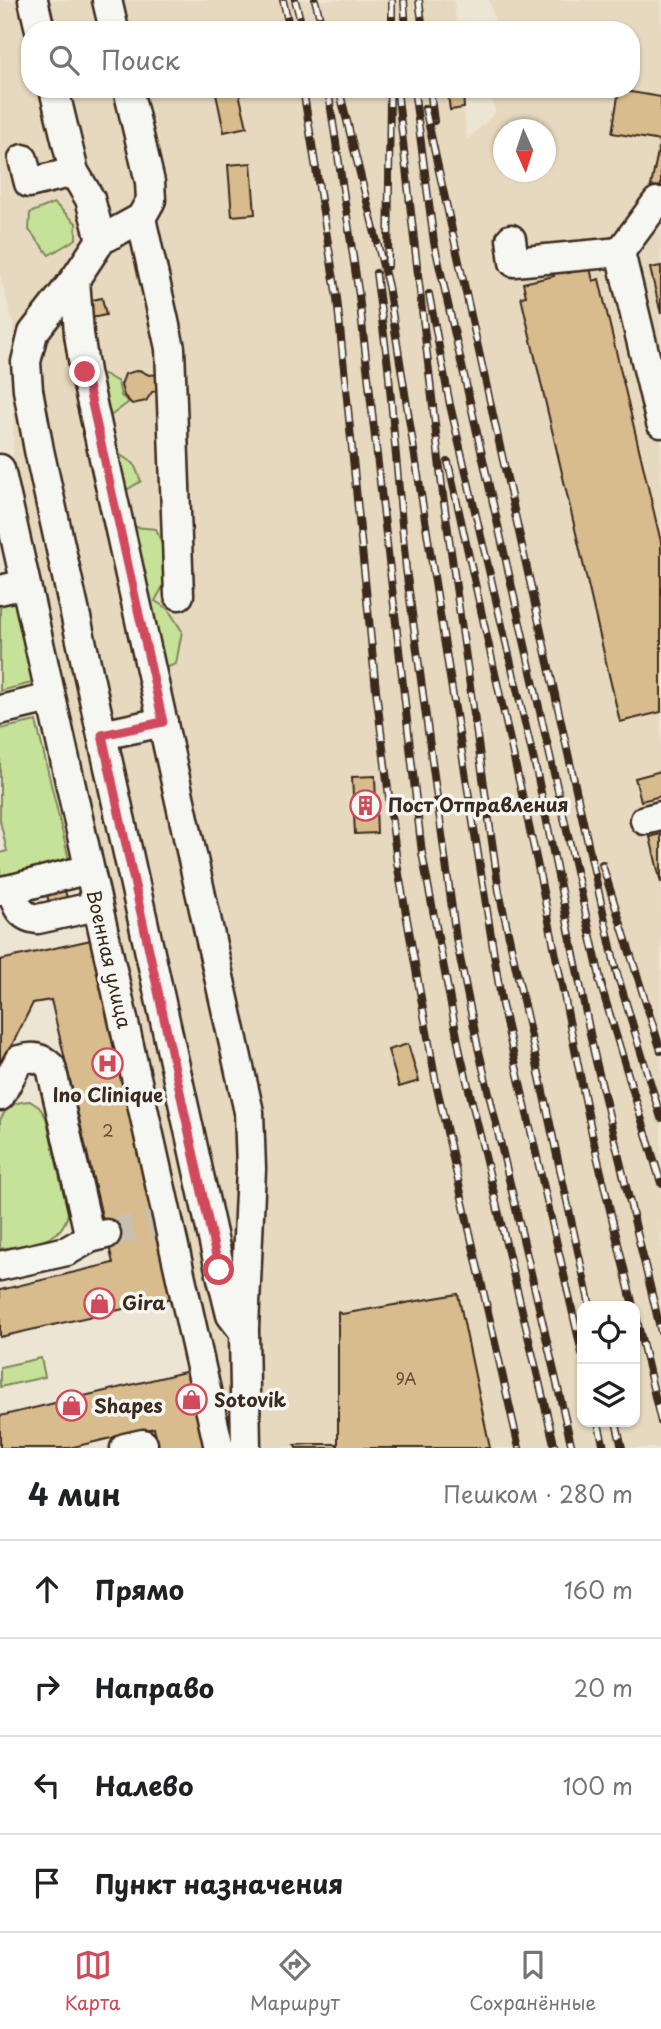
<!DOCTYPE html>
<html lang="ru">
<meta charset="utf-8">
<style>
body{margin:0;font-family:"Playpen Sans",sans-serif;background:#f2f2f2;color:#202124}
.controls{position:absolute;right:21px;bottom:21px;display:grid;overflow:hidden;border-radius:14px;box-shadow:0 2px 5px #0004}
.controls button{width:63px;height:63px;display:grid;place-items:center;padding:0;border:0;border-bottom:2px solid #e0e0e0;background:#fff;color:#202124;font:35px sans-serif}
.compass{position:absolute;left:493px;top:119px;width:63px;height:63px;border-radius:50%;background:#fff;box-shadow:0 2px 5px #0004;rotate:177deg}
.stop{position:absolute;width:21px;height:21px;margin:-16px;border:5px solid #d1495b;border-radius:50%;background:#fff}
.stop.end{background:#d1495b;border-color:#fff;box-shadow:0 2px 7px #0008}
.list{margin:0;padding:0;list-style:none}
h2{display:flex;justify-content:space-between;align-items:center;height:91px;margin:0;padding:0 28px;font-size:30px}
h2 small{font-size:23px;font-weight:400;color:#757577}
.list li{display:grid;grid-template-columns:46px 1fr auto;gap:21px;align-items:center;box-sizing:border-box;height:98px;padding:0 28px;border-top:2px solid #e0e0e0}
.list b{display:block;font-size:26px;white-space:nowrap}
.list em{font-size:23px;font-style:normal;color:#757577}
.icon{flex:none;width:38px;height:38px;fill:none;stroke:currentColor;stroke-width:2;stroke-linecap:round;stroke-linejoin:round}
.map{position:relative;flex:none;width:661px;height:1448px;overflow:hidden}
.search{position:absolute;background:#fff;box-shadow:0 2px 5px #0004;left:21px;right:21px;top:21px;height:77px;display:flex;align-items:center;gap:18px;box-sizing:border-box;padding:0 24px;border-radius:28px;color:#757577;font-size:26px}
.sheet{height:483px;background:#fff}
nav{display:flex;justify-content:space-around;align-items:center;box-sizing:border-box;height:98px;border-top:2px solid #e0e0e0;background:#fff;font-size:19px;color:#757577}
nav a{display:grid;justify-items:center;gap:4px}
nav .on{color:#d1495b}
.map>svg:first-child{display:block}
.built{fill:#e7d9bf;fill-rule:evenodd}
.green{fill:#c6e198;stroke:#80865b;stroke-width:2}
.building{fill:#d8bc8d;stroke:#3b2a1e;stroke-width:2}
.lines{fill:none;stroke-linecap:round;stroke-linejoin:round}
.minor-tunnel{stroke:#c9c0b0;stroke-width:28;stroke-dasharray:28 14;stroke-linecap:butt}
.minor-casing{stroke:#3b2a1e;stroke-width:33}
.minor{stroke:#f6f6f2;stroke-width:28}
.rail-casing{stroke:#3b2a1e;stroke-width:8}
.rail{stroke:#f6f6f2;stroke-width:5;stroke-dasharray:16;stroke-linecap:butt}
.route{stroke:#d1495b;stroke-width:9}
.labels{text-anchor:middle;stroke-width:7;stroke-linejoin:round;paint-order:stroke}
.number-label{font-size:16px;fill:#624e3a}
.poi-label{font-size:19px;font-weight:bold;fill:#3b2a1e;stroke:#f6f6f2;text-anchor:start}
.street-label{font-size:19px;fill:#3b2a1e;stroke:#f6f6f2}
</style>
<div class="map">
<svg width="661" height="1448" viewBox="0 0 661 1448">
<rect width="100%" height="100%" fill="#ede5d4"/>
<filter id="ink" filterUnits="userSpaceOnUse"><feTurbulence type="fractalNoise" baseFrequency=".0143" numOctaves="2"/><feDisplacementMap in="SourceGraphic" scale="14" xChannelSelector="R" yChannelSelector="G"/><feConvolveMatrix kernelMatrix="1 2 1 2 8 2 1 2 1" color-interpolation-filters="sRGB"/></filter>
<g filter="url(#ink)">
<path class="built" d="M0,0h454l3,30h-427v59h432l5,51 28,-27 -5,-24h141v-59h-134l-8,-30h172v1448h-431l-217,-990v-135l-13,-47zM504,130h42v42h-42zM582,1306h53v116h-53z"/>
<g class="green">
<path d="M54,203l22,20v16l-27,16 -20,-25 1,-17z"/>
<path d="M104,374l14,8 3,14 8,6 -24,18 14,34 15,10 7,17 -24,15 7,30 32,3 6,15 6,33 -13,24 13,8 14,22 -6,33 -19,7 -68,-251 -1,-35 8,-9z"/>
<path d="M21,600l19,81 -40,10v-86z"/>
<path d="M36,721l34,143 -70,16v-27l7,-2 -7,-30v-92z"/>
<path d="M30,1101l9,6 7,10 22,96c-6,32 -42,31 -68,36v-129c7,-14 14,-18 30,-19z"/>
<path d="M41,1358l4,19 -45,10v-20z"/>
</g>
<g class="building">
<path d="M215,89h23l9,38 -23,5z"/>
<path d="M619,90l42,7v44l-49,-8z"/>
<path d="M463,92l1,16 -14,2 -2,-16z"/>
<path d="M660,141h1v46l-10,-1z"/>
<path d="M251,163l4,51 -23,2 -4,-51z"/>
<path d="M661,266v48l-11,-46z"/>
<path d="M590,268l3,13 6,-2 62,263v170l-41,10 -99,-425 5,-1 -3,-13 31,-7 -1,-3 14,-3 1,3z"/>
<path d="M102,298l4,17 -15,3 -4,-17z"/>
<path d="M139,370l10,5 11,-1 3,15 -11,3 -6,9 -14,3 -8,-8 -3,-11 4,-11z"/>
<path d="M661,771v25l-20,5 -6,-23z"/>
<path d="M375,776l2,57 -22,1 -3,-57z"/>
<path d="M661,834v49l-11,-46z"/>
<path d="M64,887l5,18 -18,5 -5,-19z"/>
<path d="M91,940l81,358 -172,39v-47l113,-27 -62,-263 -18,3 -33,66v-109z"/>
<path d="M408,1044l11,37 -20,6 -11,-37z"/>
<path d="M458,1294l32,154h-152v-136l4,2z"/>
<path d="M189,1371l18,77h-49l-4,-20 -85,20h-69v-32z"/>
<path d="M309,1444h28l1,4h-42l-1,-3z"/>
</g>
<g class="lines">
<path class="minor-tunnel" d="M106,1234l50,-12"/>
<defs>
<g id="minor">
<path d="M33,0l7,30"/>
<path d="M107,0l7,30"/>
<path d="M54,89l20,83 16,27 11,41"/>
<path d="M128,89l22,93 1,18 -10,18 -40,22 -26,39 -42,54 -7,29 2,28 11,60 181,820 11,45 13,17 2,116"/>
<path d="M23,159l6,24 45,-11"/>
<path d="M661,202h-4l-37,50 41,171"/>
<path d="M141,218l29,130 9,247"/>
<path d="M511,239l3,23 106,-10"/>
<path d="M75,279l4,55 6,38 164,740 2,57 -7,159"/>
<path d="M0,469l219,979"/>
<path d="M0,590l25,-6"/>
<path d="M0,710l50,-12"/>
<path d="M102,735l61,-13"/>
<path d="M645,820l16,-4"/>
<path d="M12,889l77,-20"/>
<path d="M0,891l12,-2c4,16 7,28 26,30l59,-13"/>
<path d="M0,1096l19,-36c14,-4 22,-3 32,7l39,171"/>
<path d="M0,1266l67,-15 23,-13 16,-4"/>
<path d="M125,1448l18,-4v4"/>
</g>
</defs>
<use href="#minor" class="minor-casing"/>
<use href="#minor" class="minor"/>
<defs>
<g id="rail">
<path d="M283,0l7,30"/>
<path d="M295,0l8,30"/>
<path d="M315,0l8,30"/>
<path d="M392,0v30"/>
<path d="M404,0l2,30"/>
<path d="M419,0l4,30"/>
<path d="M303,89l34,209 39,392 21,173 40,225 82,360"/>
<path d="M328,89l31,207 63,557 38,199 95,396"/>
<path d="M339,89l49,197 114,719 80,348"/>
<path d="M397,89l46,406 56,396 91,415"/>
<path d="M414,89l20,153 168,744"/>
<path d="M430,89l4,32"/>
<path d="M425,108l193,871"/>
<path d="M388,266l2,-172"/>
<path d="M376,273l12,93 18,203 50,369 22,109 94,401"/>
<path d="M429,294l21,111 88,373 56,275 67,279"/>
<path d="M448,462l89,400 56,277 40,167"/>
<path d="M602,864l59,187"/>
<path d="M616,970l45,148"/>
<path d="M599,979l62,204"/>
<path d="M635,1312l26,110"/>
<path d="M598,1422l6,26"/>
<path d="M616,1422l6,26"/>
</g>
</defs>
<use href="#rail" class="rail-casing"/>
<use href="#rail" class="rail"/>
</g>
</g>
<g class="lines" filter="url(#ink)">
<path class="route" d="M85,372l78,350 -61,13 117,535"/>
</g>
<defs>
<symbol id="building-ring" viewBox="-11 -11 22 22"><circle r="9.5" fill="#f6f6f2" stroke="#d1495b" stroke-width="1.5"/><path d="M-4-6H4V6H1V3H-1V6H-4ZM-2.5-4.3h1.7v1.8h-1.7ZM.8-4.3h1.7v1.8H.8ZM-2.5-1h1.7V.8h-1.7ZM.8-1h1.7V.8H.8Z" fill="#d1495b"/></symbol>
<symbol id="hospital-ring" viewBox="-11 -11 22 22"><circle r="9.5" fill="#f6f6f2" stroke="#d1495b" stroke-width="1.5"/><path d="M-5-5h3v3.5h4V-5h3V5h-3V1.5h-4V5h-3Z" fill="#d1495b"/></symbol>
<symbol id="shop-ring" viewBox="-11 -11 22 22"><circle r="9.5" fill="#f6f6f2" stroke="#d1495b" stroke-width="1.5"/><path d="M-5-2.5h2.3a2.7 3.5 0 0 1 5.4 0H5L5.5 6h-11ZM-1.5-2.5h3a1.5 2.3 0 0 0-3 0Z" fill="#d1495b"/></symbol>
</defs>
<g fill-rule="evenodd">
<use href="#building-ring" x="348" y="788" width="35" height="35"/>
<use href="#hospital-ring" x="90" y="1046" width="35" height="35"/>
<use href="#shop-ring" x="82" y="1286" width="35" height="35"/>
<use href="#shop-ring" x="174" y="1382" width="35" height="35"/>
<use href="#shop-ring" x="54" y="1388" width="35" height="35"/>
</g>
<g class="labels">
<g class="number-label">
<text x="108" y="1137">2</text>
<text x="406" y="1385">9А</text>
</g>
<g class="poi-label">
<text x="388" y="812">Пост Отправления</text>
<text x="108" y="1102" text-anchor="middle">Ino Clinique</text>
<text x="122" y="1310">Gira</text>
<text x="214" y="1407">Sotovik</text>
<text x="94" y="1413">Shapes</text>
</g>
<g class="street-label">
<text transform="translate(109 959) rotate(77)" y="7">Военная улица</text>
</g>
</g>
</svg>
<div class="controls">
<button><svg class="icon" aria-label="locate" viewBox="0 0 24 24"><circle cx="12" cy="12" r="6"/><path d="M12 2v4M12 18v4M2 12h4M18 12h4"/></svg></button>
<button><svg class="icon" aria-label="layers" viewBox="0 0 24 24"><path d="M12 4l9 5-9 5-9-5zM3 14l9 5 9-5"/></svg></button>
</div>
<svg class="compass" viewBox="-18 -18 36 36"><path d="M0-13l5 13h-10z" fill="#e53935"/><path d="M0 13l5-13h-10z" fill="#757577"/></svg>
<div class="stop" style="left:219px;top:1270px"></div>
<div class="stop end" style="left:85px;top:372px"></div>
<div class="search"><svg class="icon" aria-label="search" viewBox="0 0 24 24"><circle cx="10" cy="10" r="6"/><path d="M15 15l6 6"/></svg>Поиск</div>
</div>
<section class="sheet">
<h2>4 мин<small>Пешком · 280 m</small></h2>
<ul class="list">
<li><svg class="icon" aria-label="ahead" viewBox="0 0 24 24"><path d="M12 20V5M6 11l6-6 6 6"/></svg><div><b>Прямо</b></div><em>160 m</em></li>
<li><svg class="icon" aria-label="right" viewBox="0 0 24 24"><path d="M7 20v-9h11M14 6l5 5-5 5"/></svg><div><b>Направо</b></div><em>20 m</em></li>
<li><svg class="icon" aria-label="left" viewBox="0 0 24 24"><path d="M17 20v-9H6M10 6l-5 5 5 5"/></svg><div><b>Налево</b></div><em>100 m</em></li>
<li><svg class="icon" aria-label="arrive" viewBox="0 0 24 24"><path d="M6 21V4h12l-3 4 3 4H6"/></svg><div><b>Пункт назначения</b></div></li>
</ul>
</section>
<nav>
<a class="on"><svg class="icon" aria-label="map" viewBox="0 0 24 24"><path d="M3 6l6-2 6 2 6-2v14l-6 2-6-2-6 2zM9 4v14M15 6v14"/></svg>Карта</a>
<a><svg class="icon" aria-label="directions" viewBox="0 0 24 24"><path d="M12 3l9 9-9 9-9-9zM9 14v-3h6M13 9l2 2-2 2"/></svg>Маршрут</a>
<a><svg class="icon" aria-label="saved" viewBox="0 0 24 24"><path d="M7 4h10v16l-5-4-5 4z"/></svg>Сохранённые</a>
</nav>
